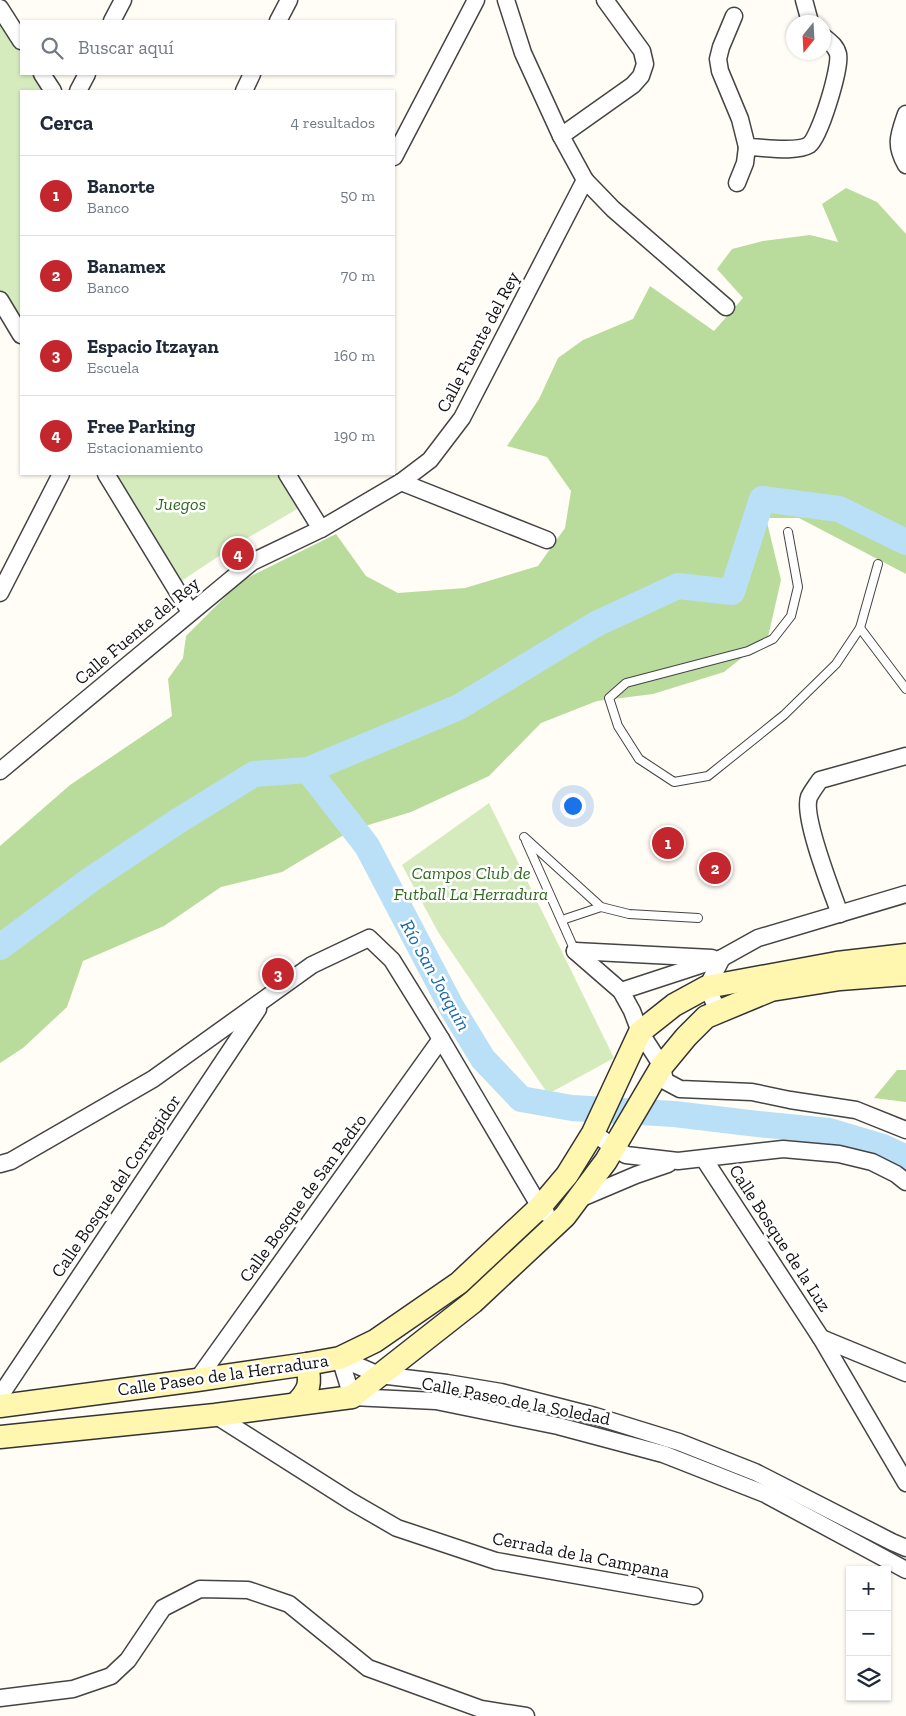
<!DOCTYPE html>
<html lang="es">
<meta charset="utf-8">
<style>
body{margin:0;font-family:"Zilla Slab",serif;background:#f2f2f3;color:#1f2937}
.controls{position:absolute;right:15px;bottom:15px;display:grid;overflow:hidden;border-radius:0px;box-shadow:0 1px 4px #0004}
.controls button{width:45px;height:45px;display:grid;place-items:center;padding:0;border:0;border-bottom:1px solid #e0e1e3;background:#fff;color:#1f2937;font:25px sans-serif}
.compass{position:absolute;left:786px;top:15px;width:45px;height:45px;border-radius:50%;background:#fff;box-shadow:0 1px 4px #0004;rotate:198deg}
.you{position:absolute;left:572px;top:805px;width:18px;height:18px;margin:-12px;border:4px solid #fff;border-radius:50%;background:#1a73e8;box-shadow:0 0 0 8px #1a73e833}
.badge{display:grid;place-items:center;width:32px;height:32px;border-radius:50%;background:#c4262e;color:#fff;font-size:16px;font-weight:700}
.pin{position:absolute;translate:-50% -50%;border:2px solid #fff;box-shadow:0 1px 5px #0006}
.list{margin:0;padding:0;list-style:none}
h2{display:flex;justify-content:space-between;align-items:center;height:65px;margin:0;padding:0 20px;font-size:21px}
h2 small{font-size:16px;font-weight:400;color:#747a83}
.list li{display:grid;grid-template-columns:32px 1fr auto;gap:15px;align-items:center;box-sizing:border-box;height:80px;padding:0 20px;border-top:1px solid #e0e1e3}
.list b{display:block;font-size:19px;white-space:nowrap}
.list p{margin:0;font-size:16px;white-space:nowrap;color:#747a83}
.list em{font-size:16px;font-style:normal;color:#747a83}
.icon{flex:none;width:28px;height:28px;fill:none;stroke:currentColor;stroke-width:2;stroke-linecap:round;stroke-linejoin:round}
.map{position:relative;flex:none;width:906px;height:1716px;overflow:hidden}
.search{position:absolute;background:#fff;box-shadow:0 1px 4px #0004;left:20px;top:20px;width:375px;height:55px;display:flex;align-items:center;gap:12px;box-sizing:border-box;padding:0 18px;border-radius:0px;color:#747a83;font-size:19px}
.panel{position:absolute;background:#fff;box-shadow:0 1px 4px #0004;left:20px;top:90px;width:375px;height:385px;border-radius:0px}
.map>svg:first-child{display:block}
.green{fill:#d5ebbd}
.forest{fill:#b9dc9c}
.lines{fill:none;stroke-linecap:round;stroke-linejoin:round}
.river{stroke:#b9e0f7;stroke-width:26}
.service-casing{stroke:#444;stroke-width:10}
.minor-casing{stroke:#444;stroke-width:19}
.secondary-casing{stroke:#333;stroke-width:25}
.service{stroke:#fff;stroke-width:8}
.minor{stroke:#fff;stroke-width:16}
.secondary{stroke:#fff6b0;stroke-width:22}
.labels{text-anchor:middle;stroke-width:5;stroke-linejoin:round;paint-order:stroke}
.street-label{font-size:18px;fill:#111;stroke:#fff}
.park-label{font-size:18px;font-style:italic;fill:#2f6b1f;stroke:#fff}
.water-label{font-size:19px;font-style:italic;fill:#1768a6;stroke:#fff}
</style>
<div class="map">
<svg width="906" height="1716" viewBox="0 0 906 1716">
<rect width="100%" height="100%" fill="#fffdf5"/>
<g class="green">
<path d="M0,7l21,35v32h20l10,17h-30v237l-21,-34z"/>
<path d="M110,474h175l19,31 -70,41 -57,38z"/>
<path d="M489,803l125,255 -66,36 -110,-162 -36,-67z"/>
</g>
<g class="forest">
<path d="M846,188l31,14 29,32v340l-107,-56h-33l15,62 -13,57 -44,35 -71,22 -56,7 -56,22 -52,53 -78,36 -59,18 -70,42 -61,15 -57,39 -81,35 -16,46 -44,41 -23,15v-217l70,-61 102,-69 -4,-37 15,-21 3,-22 55,-55 95,-47 30,42 32,17 67,-5 73,-22 27,-38 6,-37 -24,-34 -40,-11 32,-47 19,-41 25,-18 50,-21 17,-33 64,45 29,-33 -26,-29 15,-20 31,-8 47,-6 28,7 -16,-38z"/>
<path d="M897,1070h9v32l-32,-4z"/>
</g>
<g class="lines">
<g class="river">
<path d="M308,770l59,76 85,162 31,51 38,40 51,9 102,6 84,10 71,7 54,16 23,11"/>
<path d="M0,947l90,-67 88,-59 76,-47 54,-4 151,-63 137,-83 82,-38 54,6 30,-93 77,10 67,33"/>
</g>
<defs>
<g id="service">
<path d="M788,532l10,55 -7,29 -18,23 -25,12 -122,32 -17,15 9,28 21,33 35,23 34,-6 76,-61 52,-51 24,-36 18,-64"/>
<path d="M860,628l46,61"/>
<path d="M524,837l77,70 28,7 69,4"/>
<path d="M526,841l49,110"/>
<path d="M562,920l39,-13"/>
</g>
<g id="minor">
<path d="M506,0l17,53 38,83 24,44 28,29 113,98"/>
<path d="M804,0l6,22"/>
<path d="M0,8l21,33"/>
<path d="M734,16l-13,31 -3,12 2,12 20,48 7,28c16,0 49,6 62,-2 11,-8 32,-78 29,-91 -2,-8 -8,-12 -14,-17"/>
<path d="M112,21l11,-21"/>
<path d="M278,21l11,-21"/>
<path d="M42,74l11,17"/>
<path d="M78,91l9,-17"/>
<path d="M244,91l8,-17"/>
<path d="M906,114c-7,21 -12,30 0,51"/>
<path d="M561,136l72,-51 8,-9 4,-12 -3,-13 -37,-51"/>
<path d="M394,157l82,-157"/>
<path d="M737,183l8,-20 2,-16"/>
<path d="M0,300l21,35"/>
<path d="M106,474l84,138"/>
<path d="M287,474l34,55"/>
<path d="M401,482l146,58"/>
<path d="M0,593l61,-119"/>
<path d="M0,771l252,-209 69,-33 80,-47 29,-22 32,-42 123,-238"/>
<path d="M840,914c-8,-22 -38,-98 -31,-117 3,-6 7,-11 11,-17l86,-24"/>
<path d="M575,951l46,40 11,20 8,21 22,34 3,15 15,8 72,3 38,8 66,10 50,20"/>
<path d="M575,951l137,7"/>
<path d="M621,991l101,-33 36,-20 148,-44"/>
<path d="M718,1011l-11,-24 15,-29"/>
<path d="M593,1133l33,22 52,6 105,-12 56,5 33,8 24,12 10,8"/>
<path d="M704,1159l117,179 85,145"/>
<path d="M0,1164l11,-3 142,-82 159,-114 57,-27 23,22 49,79 99,168 6,6"/>
<path d="M577,1200l59,-25 32,-11"/>
<path d="M821,1338l85,35"/>
<path d="M340,1358l12,39 84,4 122,25 105,28 102,40 141,76"/>
<path d="M340,1358l39,17 68,8 54,9 94,24 84,26 76,30 137,70 14,6"/>
<path d="M197,1380l244,-341"/>
<path d="M0,1396l258,-387"/>
<path d="M215,1415l137,87 45,26 99,33 198,35"/>
<path d="M0,1698l73,-9 38,-13 17,-16 35,-52 37,-19 48,1 41,14 79,64 113,41 45,7"/>
</g>
<g id="secondary">
<path d="M296,1404c14,-15 15,-20 11,-40"/>
<path d="M0,1406l197,-26 110,-16 33,-6 35,-17 84,-58 81,-76 27,-32 26,-42 47,-101 34,-27 33,-18 130,-24 69,-8"/>
<path d="M0,1437l215,-22 137,-18 121,-95 92,-86 41,-55 56,-95 24,-29 20,-20 65,-27 69,-11 66,-5"/>
</g>
</defs>
<use href="#service" class="service-casing"/>
<use href="#minor" class="minor-casing"/>
<use href="#secondary" class="secondary-casing"/>
<use href="#service" class="service"/>
<use href="#minor" class="minor"/>
<use href="#secondary" class="secondary"/>
</g>
<g class="labels">
<g class="street-label">
<text transform="translate(478 342) rotate(-62)" y="6">Calle Fuente del Rey</text>
<text transform="translate(137 631) rotate(-40)" y="6">Calle Fuente del Rey</text>
<text transform="translate(116 1186) rotate(-56)" y="6">Calle Bosque del Corregidor</text>
<text transform="translate(303 1198) rotate(-54)" y="6">Calle Bosque de San Pedro</text>
<text transform="translate(780 1238) rotate(57)" y="6">Calle Bosque de la Luz</text>
<text transform="translate(223 1375) rotate(-8)" y="6">Calle Paseo de la Herradura</text>
<text transform="translate(516 1401) rotate(11)" y="6">Calle Paseo de la Soledad</text>
<text transform="translate(581 1555) rotate(11)" y="6">Cerrada de la Campana</text>
</g>
<g class="park-label">
<text x="181" y="510">Juegos</text>
<text x="471" y="879">Campos Club de<tspan x="471" dy="21">Futball La Herradura</tspan></text>
</g>
<g class="water-label">
<text transform="translate(436 975) rotate(61)" y="7">Río San Joaquín</text>
</g>
</g>
</svg>
<div class="controls">
<button>+</button>
<button>−</button>
<button><svg class="icon" aria-label="layers" viewBox="0 0 24 24"><path d="M12 4l9 5-9 5-9-5zM3 14l9 5 9-5"/></svg></button>
</div>
<svg class="compass" viewBox="-18 -18 36 36"><path d="M0-13l5 13h-10z" fill="#e53935"/><path d="M0 13l5-13h-10z" fill="#747a83"/></svg>
<div class="you"></div>
<div class="pin badge" style="left:668px;top:843px">1</div>
<div class="pin badge" style="left:715px;top:868px">2</div>
<div class="pin badge" style="left:278px;top:974px">3</div>
<div class="pin badge" style="left:238px;top:554px">4</div>
<div class="search"><svg class="icon" aria-label="search" viewBox="0 0 24 24"><circle cx="10" cy="10" r="6"/><path d="M15 15l6 6"/></svg>Buscar aquí</div>
<section class="panel">
<h2>Cerca<small>4 resultados</small></h2>
<ul class="list">
<li><span class="badge">1</span><div><b>Banorte</b><p>Banco</p></div><em>50 m</em></li>
<li><span class="badge">2</span><div><b>Banamex</b><p>Banco</p></div><em>70 m</em></li>
<li><span class="badge">3</span><div><b>Espacio Itzayan</b><p>Escuela</p></div><em>160 m</em></li>
<li><span class="badge">4</span><div><b>Free Parking</b><p>Estacionamiento</p></div><em>190 m</em></li>
</ul>
</section>
</div>
